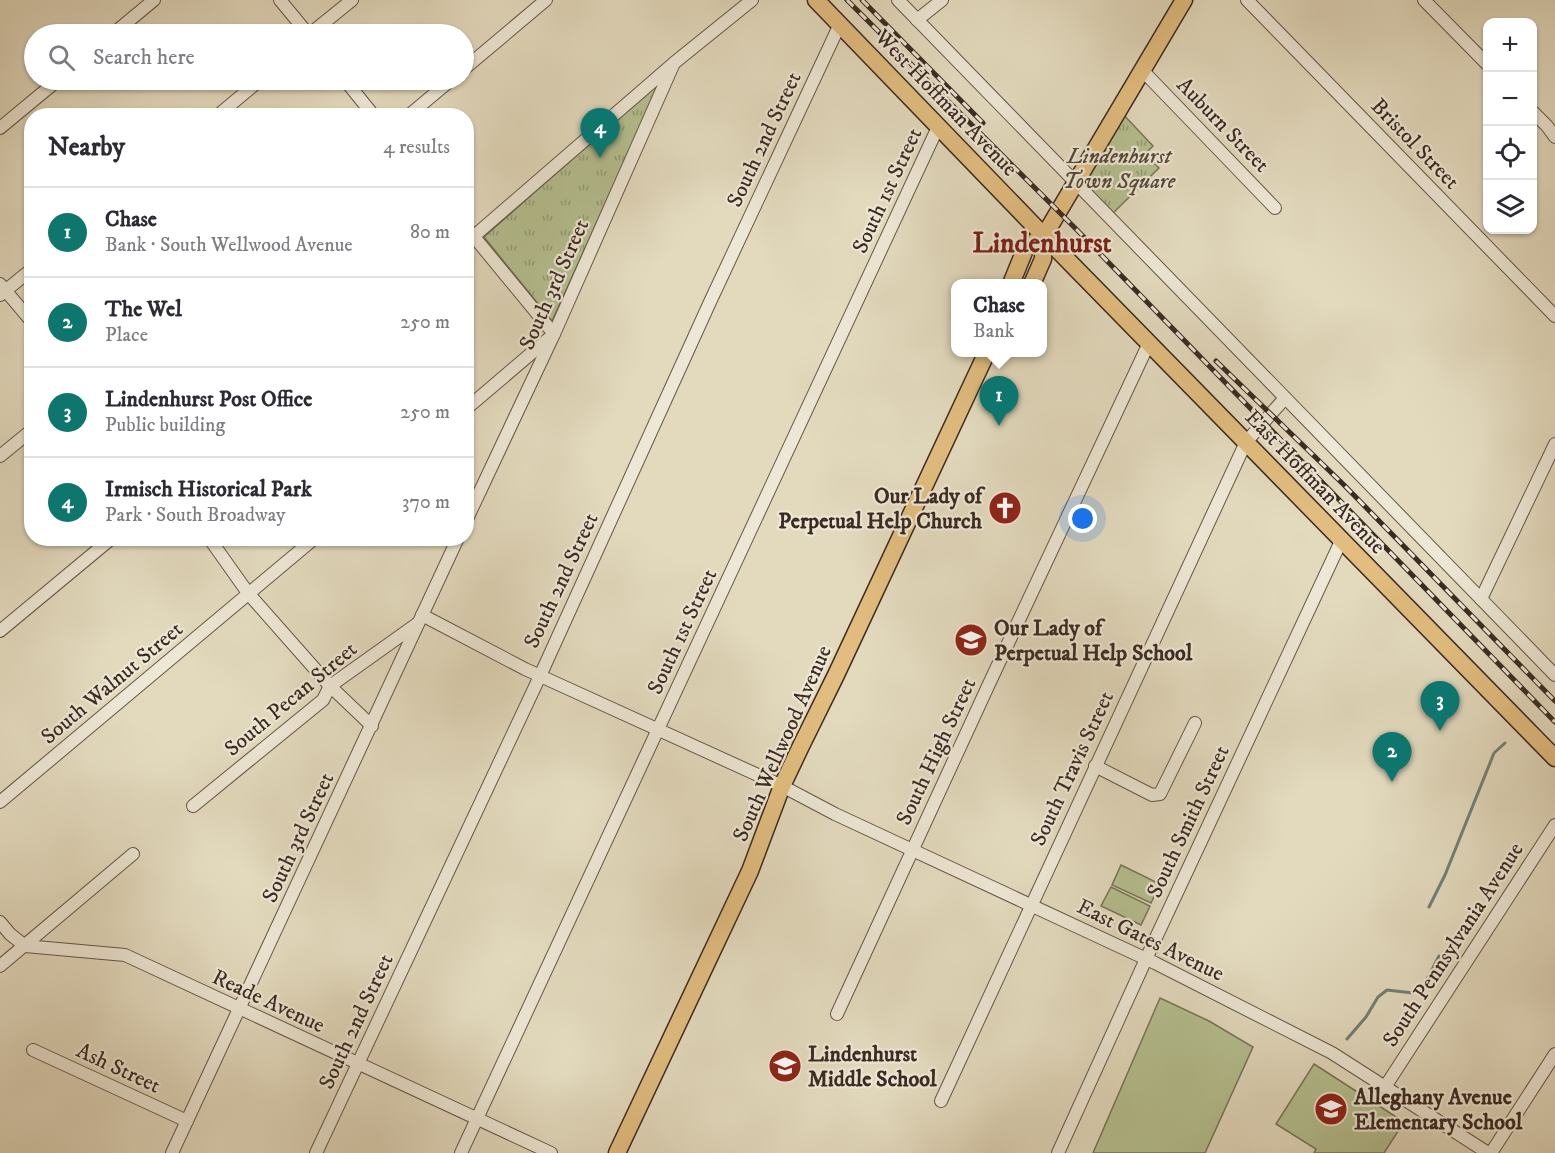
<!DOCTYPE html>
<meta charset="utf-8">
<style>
body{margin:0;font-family:"IM FELL DW Pica",serif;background:#f7f7f7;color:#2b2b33}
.controls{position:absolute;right:18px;top:18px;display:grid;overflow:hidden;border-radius:12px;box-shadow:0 2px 4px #0004}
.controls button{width:54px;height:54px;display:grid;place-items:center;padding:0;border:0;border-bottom:2px solid #e1e1e2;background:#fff;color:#2b2b33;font:30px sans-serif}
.you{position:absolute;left:1083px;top:519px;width:21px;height:21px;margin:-15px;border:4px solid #fff;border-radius:50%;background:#1a73e8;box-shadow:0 0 0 9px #1a73e833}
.badge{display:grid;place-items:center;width:39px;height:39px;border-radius:50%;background:#0f766e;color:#fff;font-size:20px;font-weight:700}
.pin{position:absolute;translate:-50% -50px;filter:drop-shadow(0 2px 3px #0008)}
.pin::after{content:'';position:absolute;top:32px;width:21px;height:18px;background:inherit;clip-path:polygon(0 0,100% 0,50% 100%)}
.popup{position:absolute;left:951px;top:279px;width:96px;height:78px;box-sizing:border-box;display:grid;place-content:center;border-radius:12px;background:#fff;filter:drop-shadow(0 2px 4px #0005);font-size:20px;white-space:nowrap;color:#7c7c81}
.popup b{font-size:22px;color:#2b2b33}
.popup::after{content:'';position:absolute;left:50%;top:100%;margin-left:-12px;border:12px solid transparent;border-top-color:#fff}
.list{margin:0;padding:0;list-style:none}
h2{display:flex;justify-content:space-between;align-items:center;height:78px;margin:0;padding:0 24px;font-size:26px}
h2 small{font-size:20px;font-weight:400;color:#7c7c81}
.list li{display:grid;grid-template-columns:39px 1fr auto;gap:18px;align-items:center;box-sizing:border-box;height:90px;padding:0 24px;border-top:2px solid #e1e1e2}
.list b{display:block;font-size:22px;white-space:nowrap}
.list p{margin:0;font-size:20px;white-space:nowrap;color:#7c7c81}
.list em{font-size:20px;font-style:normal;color:#7c7c81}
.icon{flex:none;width:33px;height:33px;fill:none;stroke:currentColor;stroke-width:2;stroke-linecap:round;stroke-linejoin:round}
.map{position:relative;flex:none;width:1555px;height:1153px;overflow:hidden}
.search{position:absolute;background:#fff;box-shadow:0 2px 4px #0004;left:24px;top:24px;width:450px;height:66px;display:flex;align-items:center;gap:15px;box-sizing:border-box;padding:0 21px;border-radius:33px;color:#7c7c81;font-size:22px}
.panel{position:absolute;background:#fff;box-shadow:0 2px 4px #0004;left:24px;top:108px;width:450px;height:438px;border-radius:24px}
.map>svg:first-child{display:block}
.grass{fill:url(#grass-tufts);stroke:#787459;stroke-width:1.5}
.pitch{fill:#b5bf90;stroke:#787459;stroke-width:1.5}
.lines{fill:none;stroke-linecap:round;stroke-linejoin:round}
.stream{stroke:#718178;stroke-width:3}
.minor-casing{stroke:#655649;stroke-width:14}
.major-casing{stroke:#3b2a22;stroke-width:19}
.minor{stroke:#ede7d5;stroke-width:12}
.major{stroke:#e2bd7f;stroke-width:16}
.rail-casing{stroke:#3b2a22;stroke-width:5}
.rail{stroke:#ede7d5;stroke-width:3;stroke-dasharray:9;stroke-linecap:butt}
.labels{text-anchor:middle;stroke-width:4.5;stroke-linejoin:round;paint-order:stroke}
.street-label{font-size:22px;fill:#3b2a22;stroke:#ede7d5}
.park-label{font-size:22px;font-style:italic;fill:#534838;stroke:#ede7d5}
.poi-label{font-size:22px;font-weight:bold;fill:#3b2a22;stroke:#ede7d5;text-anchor:start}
.district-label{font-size:28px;font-weight:bold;fill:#7a1f14;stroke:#ede7d5}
</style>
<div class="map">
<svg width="1555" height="1153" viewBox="0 0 1555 1153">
<defs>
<pattern id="grass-tufts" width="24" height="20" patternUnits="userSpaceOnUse" patternTransform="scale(1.5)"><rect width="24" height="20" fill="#b5bf90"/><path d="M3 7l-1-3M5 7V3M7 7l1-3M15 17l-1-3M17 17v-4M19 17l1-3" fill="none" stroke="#949b75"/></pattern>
</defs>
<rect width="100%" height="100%" fill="#e3dabe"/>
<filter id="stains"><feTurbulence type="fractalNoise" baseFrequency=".00333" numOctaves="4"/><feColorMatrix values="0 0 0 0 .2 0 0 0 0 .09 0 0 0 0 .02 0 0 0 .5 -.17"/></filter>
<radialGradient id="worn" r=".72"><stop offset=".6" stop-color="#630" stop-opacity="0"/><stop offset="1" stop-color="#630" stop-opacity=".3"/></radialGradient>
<g class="grass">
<path d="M662,79l-110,242 -68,-84z"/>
<path d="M1120,111l33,35 -8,8 14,14 -49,48 -33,-33z"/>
</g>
<g class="pitch">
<path d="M1121,865l39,19 -9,19 -39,-18z"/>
<path d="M1111,887l39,19 -9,19 -40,-19z"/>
<path d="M1160,998l49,23 44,26 -48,106h-112z"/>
<path d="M1314,1064l90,58 -20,31h-70l2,-4 -40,-25z"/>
</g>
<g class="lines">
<g class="stream">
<path d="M1429,907l16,-32 49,-122 11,-10"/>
<path d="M1347,1039l19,-22 12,-20 9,-7 26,3 8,-2 18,-35"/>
</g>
<defs>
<g id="minor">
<path d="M280,0l28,34"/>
<path d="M898,0l657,675"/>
<path d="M1247,0l308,316"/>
<path d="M1424,0l64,65"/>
<path d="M917,20l25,-20"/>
<path d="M113,34l41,-34"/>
<path d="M310,34l42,-34"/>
<path d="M464,69l82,-69"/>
<path d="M1143,71l132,137"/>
<path d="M345,80l29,36"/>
<path d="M1532,111l15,15 8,11"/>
<path d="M217,116l43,-36"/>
<path d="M408,116l43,-36"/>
<path d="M0,128l58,-48"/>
<path d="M466,227l88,107 -88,75"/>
<path d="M466,243l208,-180 78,-63"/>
<path d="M0,284l32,38"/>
<path d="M0,295l32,-26"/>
<path d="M0,456l32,-26"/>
<path d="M466,521l88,-187 120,-271"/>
<path d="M209,538l39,55 82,93 42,40"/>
<path d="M1481,599l74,-155"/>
<path d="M422,615l103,54 257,117 53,28 320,149 177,90 156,100"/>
<path d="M0,631l112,-93"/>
<path d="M1095,766l57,29 8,-1 35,-71"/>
<path d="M0,802l315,-264"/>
<path d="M193,806l130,-106 7,-14 87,-62"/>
<path d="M0,922l10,12 15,12 100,9 426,198"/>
<path d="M0,966l133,-112"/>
<path d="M837,1014l152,-330 160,-341"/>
<path d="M33,1050l154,71"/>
<path d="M1385,1087l170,-262"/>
<path d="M941,1101l305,-659 39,-44"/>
<path d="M172,1153c97,-204 190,-410 286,-615"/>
<path d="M316,1153l224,-477 170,-374 130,-278"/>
<path d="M461,1153l477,-1026"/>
<path d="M1058,1153l88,-194 196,-420"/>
<path d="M1491,1153l64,-99"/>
</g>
<g id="major">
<path d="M816,0l228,236 511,522"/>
<path d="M1011,284l15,-37 18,-11"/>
<path d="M1032,284l11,-25 1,-23 140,-236"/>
<path d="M617,1153l133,-282 32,-85 19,-40 35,-71 151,-323"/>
</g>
</defs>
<use href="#minor" class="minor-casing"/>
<use href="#major" class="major-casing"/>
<use href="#minor" class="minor"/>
<use href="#major" class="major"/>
<defs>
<g id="rail">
<path d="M847,0l230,230 478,492"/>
<path d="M862,0l121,123"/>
<path d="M1216,361l128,124 211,216"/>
</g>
</defs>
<use href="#rail" class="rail-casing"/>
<use href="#rail" class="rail"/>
</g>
<defs>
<symbol id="church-disc" viewBox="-11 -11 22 22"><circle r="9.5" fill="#8f2418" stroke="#ede7d5"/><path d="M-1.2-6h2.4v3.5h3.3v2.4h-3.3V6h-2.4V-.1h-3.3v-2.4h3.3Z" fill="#fff"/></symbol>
<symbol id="school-disc" viewBox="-11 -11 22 22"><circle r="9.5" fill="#8f2418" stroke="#ede7d5"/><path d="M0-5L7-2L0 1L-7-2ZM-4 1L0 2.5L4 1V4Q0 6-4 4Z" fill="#fff"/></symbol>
</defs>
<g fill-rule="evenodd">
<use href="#church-disc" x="986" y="489" width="38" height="38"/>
<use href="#school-disc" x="952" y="621" width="38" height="38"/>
<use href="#school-disc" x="766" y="1047" width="38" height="38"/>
<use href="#school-disc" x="1312" y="1090" width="38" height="38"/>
</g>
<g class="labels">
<g class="street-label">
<text transform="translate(947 102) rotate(46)" y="8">West Hoffman Avenue</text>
<text transform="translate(1224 124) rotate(46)" y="8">Auburn Street</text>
<text transform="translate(763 139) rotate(-65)" y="8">South 2nd Street</text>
<text transform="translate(1416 143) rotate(46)" y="8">Bristol Street</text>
<text transform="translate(886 190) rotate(-65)" y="8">South 1st Street</text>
<text transform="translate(553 284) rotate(-66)" y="8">South 3rd Street</text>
<text transform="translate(1316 481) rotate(46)" y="8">East Hoffman Avenue</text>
<text transform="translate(560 580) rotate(-65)" y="8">South 2nd Street</text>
<text transform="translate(681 631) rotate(-65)" y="8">South 1st Street</text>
<text transform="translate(111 682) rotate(-40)" y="8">South Walnut Street</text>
<text transform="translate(290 698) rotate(-40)" y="8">South Pecan Street</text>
<text transform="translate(781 743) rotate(-66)" y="8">South Wellwood Avenue</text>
<text transform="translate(935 751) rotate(-65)" y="8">South High Street</text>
<text transform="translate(1071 768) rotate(-65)" y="8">South Travis Street</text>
<text transform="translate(1187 821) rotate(-65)" y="8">South Smith Street</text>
<text transform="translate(297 837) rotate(-65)" y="8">South 3rd Street</text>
<text transform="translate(1151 939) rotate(26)" y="8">East Gates Avenue</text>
<text transform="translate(1452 944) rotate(-57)" y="8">South Pennsylvania Avenue</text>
<text transform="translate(269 1000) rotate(25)" y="8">Reade Avenue</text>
<text transform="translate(355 1021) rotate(-65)" y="8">South 2nd Street</text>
<text transform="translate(119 1067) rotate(25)" y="8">Ash Street</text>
</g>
<g class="park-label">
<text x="1119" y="163">Lindenhurst<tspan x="1119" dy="25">Town Square</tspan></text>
</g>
<g class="poi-label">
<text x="982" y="503" text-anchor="end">Our Lady of<tspan x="982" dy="25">Perpetual Help Church</tspan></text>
<text x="994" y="635">Our Lady of<tspan x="994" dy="25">Perpetual Help School</tspan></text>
<text x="808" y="1061">Lindenhurst<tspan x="808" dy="25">Middle School</tspan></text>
<text x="1354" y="1104">Alleghany Avenue<tspan x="1354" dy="25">Elementary School</tspan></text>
</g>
<g class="district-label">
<text x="1042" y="252">Lindenhurst</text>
</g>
</g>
<rect width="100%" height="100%" filter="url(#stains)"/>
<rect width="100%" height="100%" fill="url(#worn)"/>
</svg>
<div class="controls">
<button>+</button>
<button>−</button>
<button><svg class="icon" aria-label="locate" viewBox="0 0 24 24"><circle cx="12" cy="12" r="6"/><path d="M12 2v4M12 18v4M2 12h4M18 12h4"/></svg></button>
<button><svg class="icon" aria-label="layers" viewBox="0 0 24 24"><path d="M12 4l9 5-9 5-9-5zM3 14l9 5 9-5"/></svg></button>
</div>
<div class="you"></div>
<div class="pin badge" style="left:999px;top:426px">1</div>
<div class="popup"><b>Chase</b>Bank</div>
<div class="pin badge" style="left:1392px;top:782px">2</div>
<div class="pin badge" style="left:1440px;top:731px">3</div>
<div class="pin badge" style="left:600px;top:158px">4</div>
<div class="search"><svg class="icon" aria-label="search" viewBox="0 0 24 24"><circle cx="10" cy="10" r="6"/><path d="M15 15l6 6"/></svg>Search here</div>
<section class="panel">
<h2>Nearby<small>4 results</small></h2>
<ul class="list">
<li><span class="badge">1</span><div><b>Chase</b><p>Bank · South Wellwood Avenue</p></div><em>80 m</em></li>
<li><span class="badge">2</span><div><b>The Wel</b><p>Place</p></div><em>250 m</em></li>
<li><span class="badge">3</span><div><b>Lindenhurst Post Office</b><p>Public building</p></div><em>250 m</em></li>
<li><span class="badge">4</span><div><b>Irmisch Historical Park</b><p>Park · South Broadway</p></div><em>370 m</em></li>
</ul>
</section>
</div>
